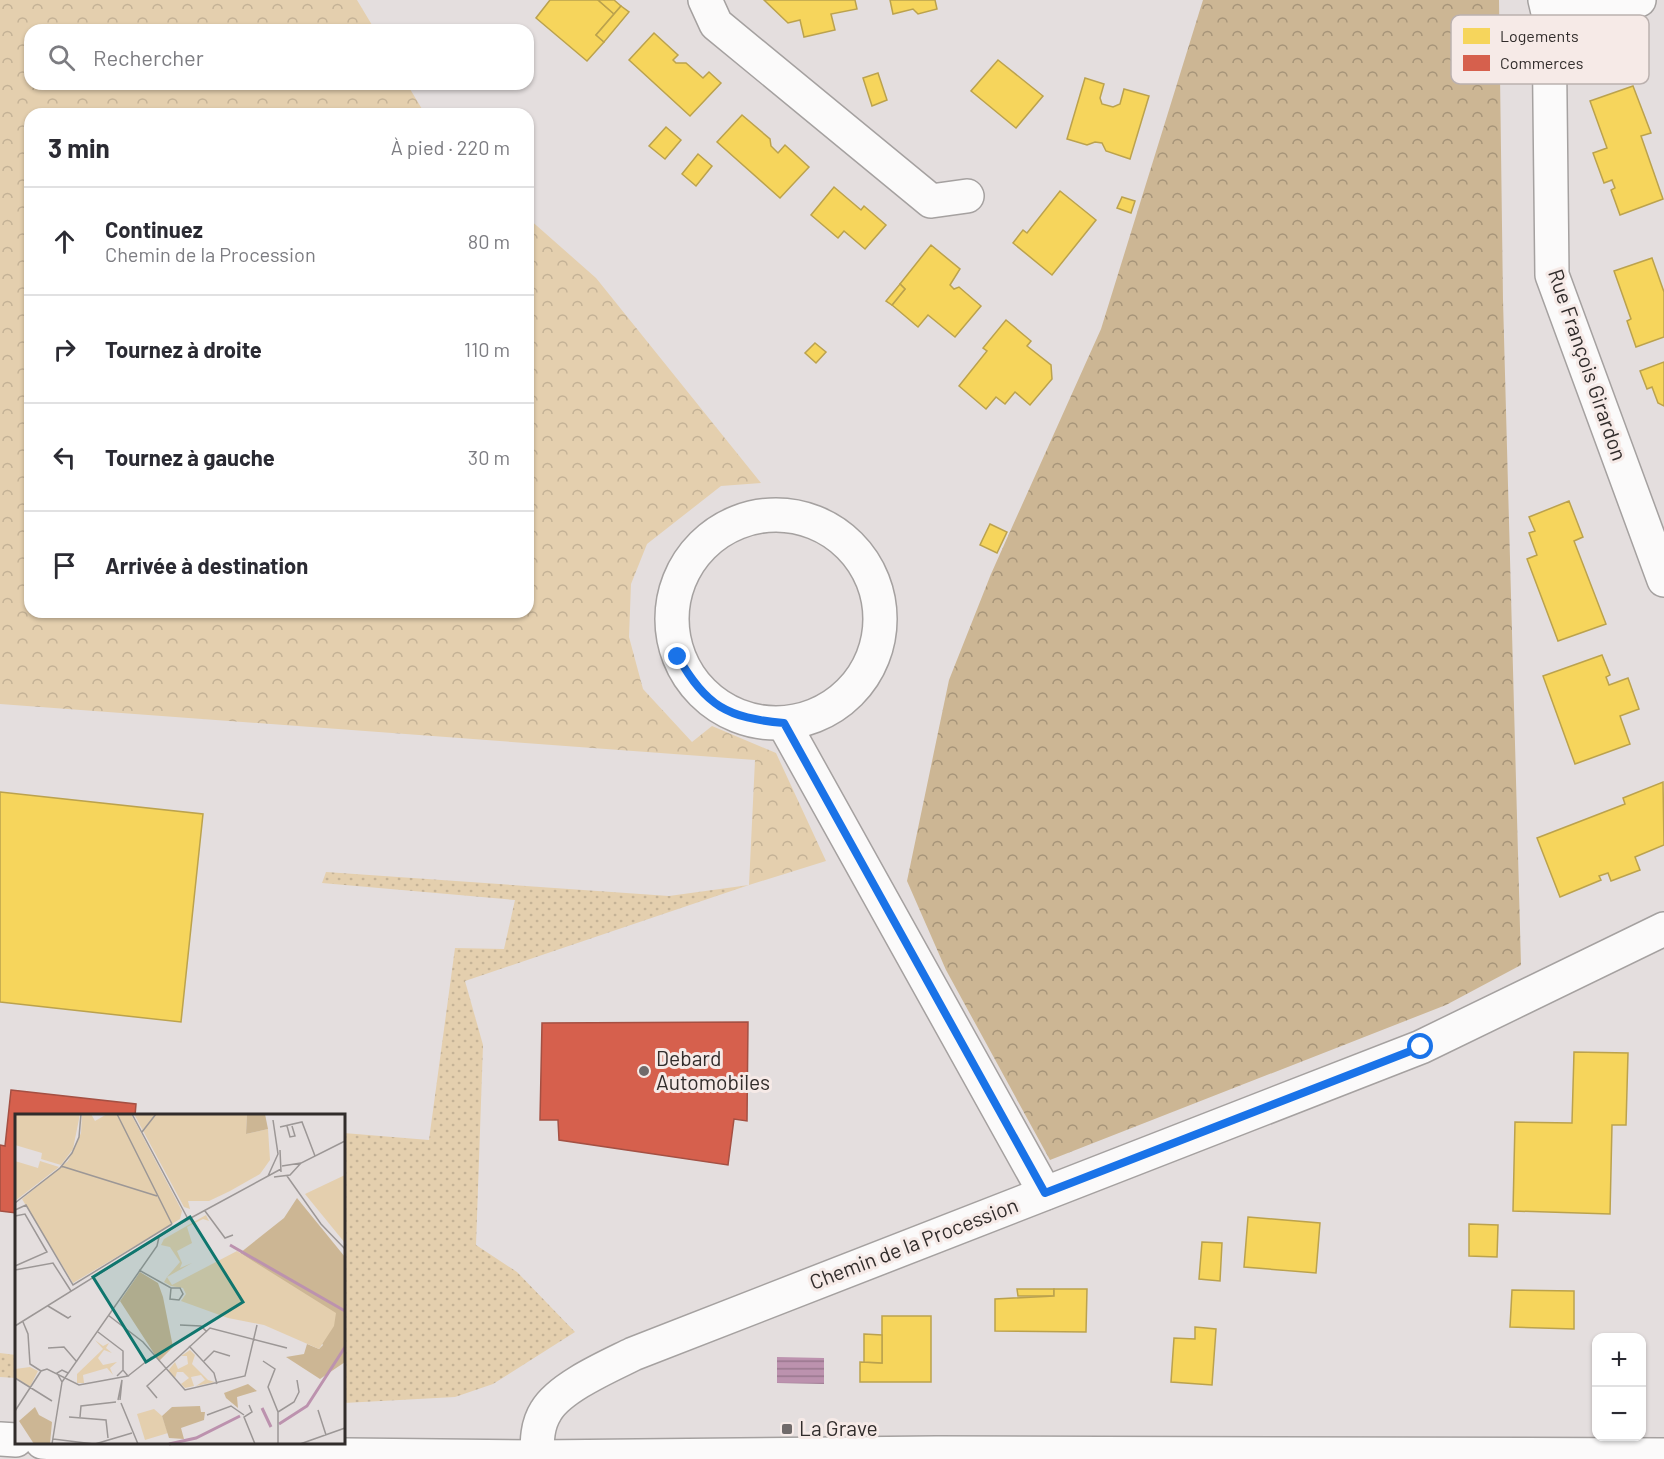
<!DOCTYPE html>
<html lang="fr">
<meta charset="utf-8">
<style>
body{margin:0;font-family:Barlow,sans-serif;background:#f7f7f7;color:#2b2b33}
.controls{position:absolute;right:18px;bottom:18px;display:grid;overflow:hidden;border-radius:12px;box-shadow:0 2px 4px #0004}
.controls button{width:54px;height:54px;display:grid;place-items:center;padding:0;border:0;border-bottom:2px solid #e1e1e2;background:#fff;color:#2b2b33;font:30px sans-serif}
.stop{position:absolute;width:18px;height:18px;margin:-14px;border:4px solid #1a73e8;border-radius:50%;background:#fff}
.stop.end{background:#1a73e8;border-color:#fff;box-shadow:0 2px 6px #0008}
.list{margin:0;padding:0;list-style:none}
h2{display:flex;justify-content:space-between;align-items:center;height:78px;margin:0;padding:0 24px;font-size:26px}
h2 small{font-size:20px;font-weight:400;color:#7c7c81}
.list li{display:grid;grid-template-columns:39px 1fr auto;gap:18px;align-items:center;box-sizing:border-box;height:108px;padding:0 24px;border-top:2px solid #e1e1e2}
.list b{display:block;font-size:22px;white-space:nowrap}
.list p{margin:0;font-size:20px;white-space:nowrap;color:#7c7c81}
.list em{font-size:20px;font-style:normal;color:#7c7c81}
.icon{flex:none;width:33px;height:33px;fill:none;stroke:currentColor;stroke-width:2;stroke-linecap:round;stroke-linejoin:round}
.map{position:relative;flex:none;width:1664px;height:1459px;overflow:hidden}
.search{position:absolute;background:#fff;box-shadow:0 2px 4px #0004;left:24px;top:24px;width:510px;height:66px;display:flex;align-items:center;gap:15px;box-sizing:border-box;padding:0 21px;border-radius:18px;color:#7c7c81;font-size:22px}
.panel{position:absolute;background:#fff;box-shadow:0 2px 4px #0004;left:24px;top:108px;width:510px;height:510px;border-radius:18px}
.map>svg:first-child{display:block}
.grass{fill:url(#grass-dots)}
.forest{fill:url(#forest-crowns)}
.park{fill:url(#park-crowns)}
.water{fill:url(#water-rules)}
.homes{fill:#f6d55c;stroke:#bba24d;stroke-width:1.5}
.shops{fill:#d6604d;stroke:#a45043;stroke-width:1.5}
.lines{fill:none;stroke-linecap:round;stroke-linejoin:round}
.minor-casing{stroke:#a5a1a0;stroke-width:36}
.major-casing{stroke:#a5a1a0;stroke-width:36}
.minor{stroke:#fbfafa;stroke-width:33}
.major{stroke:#fbfafa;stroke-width:33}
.route{stroke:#1a73e8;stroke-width:8}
.poi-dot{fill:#706a6a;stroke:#f6eae7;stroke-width:2}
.labels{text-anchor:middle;stroke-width:6;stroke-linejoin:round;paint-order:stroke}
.street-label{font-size:21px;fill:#312c2b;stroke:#f6eae7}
.poi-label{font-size:21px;fill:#312c2b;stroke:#f6eae7;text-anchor:start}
.inset-river{fill:none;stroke:#bc92ae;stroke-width:3}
.inset-road{fill:none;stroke:#9c9796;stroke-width:1.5}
.view{fill:#0f766e;fill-opacity:0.15;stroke:#0f766e;stroke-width:3}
.inset-edge{fill:none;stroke:#312c2b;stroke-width:3}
.key{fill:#f6eae7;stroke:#bbb1af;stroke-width:1.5}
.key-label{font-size:16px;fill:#312c2b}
</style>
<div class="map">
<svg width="1664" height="1459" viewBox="0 0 1664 1459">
<defs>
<pattern id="grass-dots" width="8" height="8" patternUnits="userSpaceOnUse" patternTransform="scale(1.5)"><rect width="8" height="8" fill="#e4cfae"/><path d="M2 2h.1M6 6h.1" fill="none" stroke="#c4b296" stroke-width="1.8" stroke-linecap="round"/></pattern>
<pattern id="forest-crowns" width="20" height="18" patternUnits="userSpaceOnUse" patternTransform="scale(1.5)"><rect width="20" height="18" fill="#ccb694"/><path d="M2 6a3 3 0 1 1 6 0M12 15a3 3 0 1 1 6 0" fill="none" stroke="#a69479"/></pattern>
<pattern id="park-crowns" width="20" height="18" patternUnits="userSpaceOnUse" patternTransform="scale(1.5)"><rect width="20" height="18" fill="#e4cfae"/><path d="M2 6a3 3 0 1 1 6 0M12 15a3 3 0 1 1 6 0" fill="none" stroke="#c4b296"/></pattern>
<pattern id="water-rules" width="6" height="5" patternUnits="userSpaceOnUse" patternTransform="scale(1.5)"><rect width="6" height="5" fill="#bc92ae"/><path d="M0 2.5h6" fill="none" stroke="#99778e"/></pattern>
</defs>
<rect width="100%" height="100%" fill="#e4dede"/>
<g class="grass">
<path d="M326,872l343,24 80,-11 -284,96 18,64 -7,200 41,27 58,60 -82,52 -38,13 -111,6v-270l85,7 26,-192 49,1 11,-49 -193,-17z"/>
<path d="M0,1353l16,2v23l-16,-1z"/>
</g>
<path class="forest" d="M1203,0h296l4,300 18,665 -75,40 -396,155 -104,-190 -39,-89 42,-201 42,-106 110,-245z"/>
<path class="park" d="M0,0h357l18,30h-345v54h377l18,30h-395v498h498v-394l68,60 165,205 -40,3 -74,58 -16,40 -2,53 14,52 49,53 20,-16 64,27 50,108 -77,24 6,-125 -755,-56z"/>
<path class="water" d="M777,1357l47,1v26l-47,-1z"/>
<g class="homes">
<path d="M550,0h48l16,14 -18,21 8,7 -17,19 -51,-43z"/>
<path d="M598,0h16l7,6 -7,8z"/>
<path d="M764,0h91l2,9 -26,5 4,16 -31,7 -4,-17 -12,3z"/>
<path d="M890,0h45l2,9 -19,5 -5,-5 -20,5z"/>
<path d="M621,6l8,6 -25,30 -8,-7z"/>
<path d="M654,33l24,22 -5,5 3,3h10l17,15 6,-6 12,11 -31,33 -61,-56z"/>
<path d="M998,60l45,36 -27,32 -45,-37z"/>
<path d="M878,73l9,27 -15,6 -9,-28z"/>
<path d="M1085,78l19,6 -4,14 2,6 11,3 7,-3 4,-15 25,7 -19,63 -24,-8 -4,-8 -7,-1 -8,3 -20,-6z"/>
<path d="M1633,86l18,47 -10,3 22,63 -43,16 -9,-25 4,-2 -3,-8 -8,3 -11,-30 14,-5 -17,-47z"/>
<path d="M742,115l28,24 1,7 7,7 7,-8 24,22 -29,31 -63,-56z"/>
<path d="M666,127l15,13 -16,19 -16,-13z"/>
<path d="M698,154l14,12 -16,20 -14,-12z"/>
<path d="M834,187l27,23 3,-4 22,19 -21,24 -21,-18 -6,7 -27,-23z"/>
<path d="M1060,191l36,29 -44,55 -39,-32 10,-13 4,3z"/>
<path d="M1122,197l13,4 -4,12 -14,-5z"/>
<path d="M931,245l29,24 -10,16 4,4 5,-2 22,19 -26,31 -27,-22 -10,12 -26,-22 13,-16 -5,-5z"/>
<path d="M1652,258l12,34v45l-28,10 -9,-26 4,-2 -17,-48z"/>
<path d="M900,284l5,5 -13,16 -6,-4z"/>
<path d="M1006,320l25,21 -4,5 24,19 1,14 -22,26 -15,-13 -10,12 -9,-7 -10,12 -27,-23 28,-35 -4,-3z"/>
<path d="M815,343l11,9 -10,11 -11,-10z"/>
<path d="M1664,362v44l-6,-3 -6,-16 -5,2 -7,-18z"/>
<path d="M1569,501l14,36 -9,4 32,83 -48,17 -31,-82 10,-4 -8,-22 6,-2 -6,-14z"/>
<path d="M990,524l17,8 -10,21 -17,-8z"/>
<path d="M1602,655l8,20 -4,2 3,8 19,-7 11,31 -19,7 10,28 -55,20 -32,-88z"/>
<path d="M1663,782l1,63 -29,12 5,13 -29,11 -3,-8 -9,3 2,4 -41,17 -23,-59 88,-34 -2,-6z"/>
<path d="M0,792l203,22 -22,208 -181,-20z"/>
<path d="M1574,1052l54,1 -2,72h-14l-2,89 -97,-3 2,-89 57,1z"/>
<path d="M1248,1217l72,6 -4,50 -72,-6z"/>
<path d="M1469,1224l29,1 -1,32 -28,-1z"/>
<path d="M1202,1242l20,1 -2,38 -21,-2z"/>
<path d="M1017,1289h37v7h-36z"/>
<path d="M1054,1289h33l-1,43 -91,-1v-32l59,-3z"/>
<path d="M1512,1290l62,1v38l-64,-2z"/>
<path d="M882,1316h49v66h-71v-20l22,1z"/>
<path d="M1195,1327l21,2 -4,56 -41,-3 3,-44 21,1z"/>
<path d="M864,1334l18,1v28l-18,-1z"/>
</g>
<g class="shops">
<path d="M748,1022l-1,99 -13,-2 -6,46 -169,-25 -1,-20h-18l2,-97z"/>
<path d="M11,1090l125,14 -1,12h-119v97l-16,-2v-66l5,1z"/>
</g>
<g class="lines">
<defs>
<g id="minor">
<path d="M705,0l11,24 215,177 36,-5"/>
<path d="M1545,0l4,17 3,258 112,305"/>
<path d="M1549,17l90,-17"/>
<circle cx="776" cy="619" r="104"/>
<path d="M784,724l261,469"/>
<path d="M537,1457c0,-16 0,-32 9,-46 14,-24 63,-45 87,-57l788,-307 243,-118"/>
</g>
<g id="major">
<path d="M0,1439l16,1"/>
<path d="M42,1442l78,7 128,5 289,3 400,-4 727,2"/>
</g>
</defs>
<use href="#minor" class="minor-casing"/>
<use href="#major" class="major-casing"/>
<use href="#minor" class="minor"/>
<use href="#major" class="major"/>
</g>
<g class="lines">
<path class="route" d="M678,657c28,49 49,61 106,66l261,470 376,-146"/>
</g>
<g class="poi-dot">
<circle cx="644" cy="1071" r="6"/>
<rect x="781" y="1423" width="12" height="12" rx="3"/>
</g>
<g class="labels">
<g class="street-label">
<text transform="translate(1587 365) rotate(71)" y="7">Rue François Girardon</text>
<text transform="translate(914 1244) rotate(-21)" y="7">Chemin de la Procession</text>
</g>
<g class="poi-label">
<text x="656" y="1066">Debard<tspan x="656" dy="24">Automobiles</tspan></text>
<text x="799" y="1436">La Grave</text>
</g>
</g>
<g transform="translate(15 1114)">
<rect width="330" height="330" fill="#e4dede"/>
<path d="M0,0h65l-7,35 -12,16 -20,-6 1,-6 -27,-8zM67,0h9l4,7 12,-7h24l51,97 -2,8 -107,64 -51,-84 46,-38 13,-28zM119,0h113l-1,20 22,-5 2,31 -10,14 -30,17 -21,10h-21l2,8 -6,-2zM0,47l23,7 2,-7 19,6 -44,34zM330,61v68l-40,-49zM191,101l3,6 -6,-2 -16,8 5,16 -15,8 5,12 -2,5 12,-5 -25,14 13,-15 -10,-15 -9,-2 3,-6zM80,226l8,6 6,-3 -3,5 6,5 -8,-3 -6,8 5,7 14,-3 -7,6 3,7 -6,-7 -24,7 1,8h-7v-9l26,-25zM175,236l5,5 -3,9 16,16 7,2 -19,4 9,-6 -4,-5 -10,2 3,9 -9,2 -4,-4 8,-6 -6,-6h-6l-2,6 -7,-7 7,-9 3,7 10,-5 -1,-8h-6zM15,253l8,4 -8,16 -15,-10v-8zM139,295l8,7 6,17 -23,7 -8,-26z" fill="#e4cfae"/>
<path d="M232,0h18l3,15 -22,5zM282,84l48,59v105l-25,17 -34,-22 18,-3 3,-10 12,5 4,-4 -44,-66 -39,-26 44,-35zM125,158l18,11 5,14 10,50 -14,14 -39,-60zM233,270l9,7 -20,6 1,11 -12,-10 -2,-5zM185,292l1,6h4l-1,8 -23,8 3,11 -15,-1 -7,-22 10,-9zM20,293l4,8 13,7 -2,22h-16l-15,-23z" fill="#ccb694"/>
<path d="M222,137l99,62 -2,13 -15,23 -55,-24 -36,-7 -47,-17 5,-7 -3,-6 -12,-2 -7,-4 3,-5 5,8z" fill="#e4cfae"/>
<path class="inset-river" d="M215,131l115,66M247,294l9,19M264,310l28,-18 38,-59M154,330l27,-6 44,-22"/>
<path class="inset-road" d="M102,0l55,110M117,0l56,105M272,12l3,11 5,-1 -3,-10M265,13l22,-5 13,34M127,18l14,-18M265,36l1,22M46,52l96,30M267,52l19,-3M253,62l10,-22 -5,-34M272,62l34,48 24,25M259,63l16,-2 11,-12 44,-22M0,89l45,-35 12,-15 7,-16 2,-23M0,96l11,-5 47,80 99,-61M190,97l20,27 8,-3M0,102l10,-2 22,38 -32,14M0,156l38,-7 18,28M124,156l32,18h9l3,6 -4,6 -9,-1 1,-11M33,192l20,12 3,-2M93,201l35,27 42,48 60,-14 12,-51M8,208l5,12 2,30 11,7M165,211l21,1 6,6M0,212l161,-100 105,-57M83,218l25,19v19M174,232l25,27 3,11M33,234l16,-1 13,15M189,247l10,-10 16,5M248,247l12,8 -7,18 10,25v32M113,262l24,-19M0,264l37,23M47,268l-5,-9 5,-3 6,3M142,284l-10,-12 63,-58 77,20M103,286l4,-20 -2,20M106,289l17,41M234,291l3,7 -8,5 11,27M303,296l8,25M0,297l26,-40 6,-2 32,16 49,-9 -5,-6 -6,6M263,298l16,-10 5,-10 -2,-12M192,301l24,-9 13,9M54,303l37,3 2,18M65,303l1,-11 35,-4M38,325l41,5M37,330l10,-62 95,-136 2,-9M80,330l37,-11M285,330l45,-16"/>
<path class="view" d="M175,103l53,85 -97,60 -53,-85z"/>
<rect width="330" height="330" class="inset-edge"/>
</g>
<rect x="1451" y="15" width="198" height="69" rx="9" class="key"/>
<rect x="1463" y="28" width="27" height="16" fill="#f6d55c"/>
<rect x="1463" y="55" width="27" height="16" fill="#d6604d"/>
<g class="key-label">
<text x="1500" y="42">Logements</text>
<text x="1500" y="69">Commerces</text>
</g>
</svg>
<div class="controls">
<button>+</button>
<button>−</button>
</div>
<div class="stop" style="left:1421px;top:1047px"></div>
<div class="stop end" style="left:678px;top:657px"></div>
<div class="search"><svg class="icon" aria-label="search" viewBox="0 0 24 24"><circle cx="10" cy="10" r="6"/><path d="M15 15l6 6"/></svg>Rechercher</div>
<section class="panel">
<h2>3 min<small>À pied · 220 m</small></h2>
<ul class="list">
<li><svg class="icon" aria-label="ahead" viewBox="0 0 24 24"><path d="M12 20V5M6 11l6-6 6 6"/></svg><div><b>Continuez</b><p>Chemin de la Procession</p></div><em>80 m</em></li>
<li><svg class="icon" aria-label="right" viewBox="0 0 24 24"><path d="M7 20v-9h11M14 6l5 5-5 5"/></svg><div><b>Tournez à droite</b></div><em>110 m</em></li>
<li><svg class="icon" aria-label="left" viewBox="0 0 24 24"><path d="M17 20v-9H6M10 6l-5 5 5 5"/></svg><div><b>Tournez à gauche</b></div><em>30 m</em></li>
<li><svg class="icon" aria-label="arrive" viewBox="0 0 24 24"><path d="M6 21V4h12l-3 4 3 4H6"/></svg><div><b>Arrivée à destination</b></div></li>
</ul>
</section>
</div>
